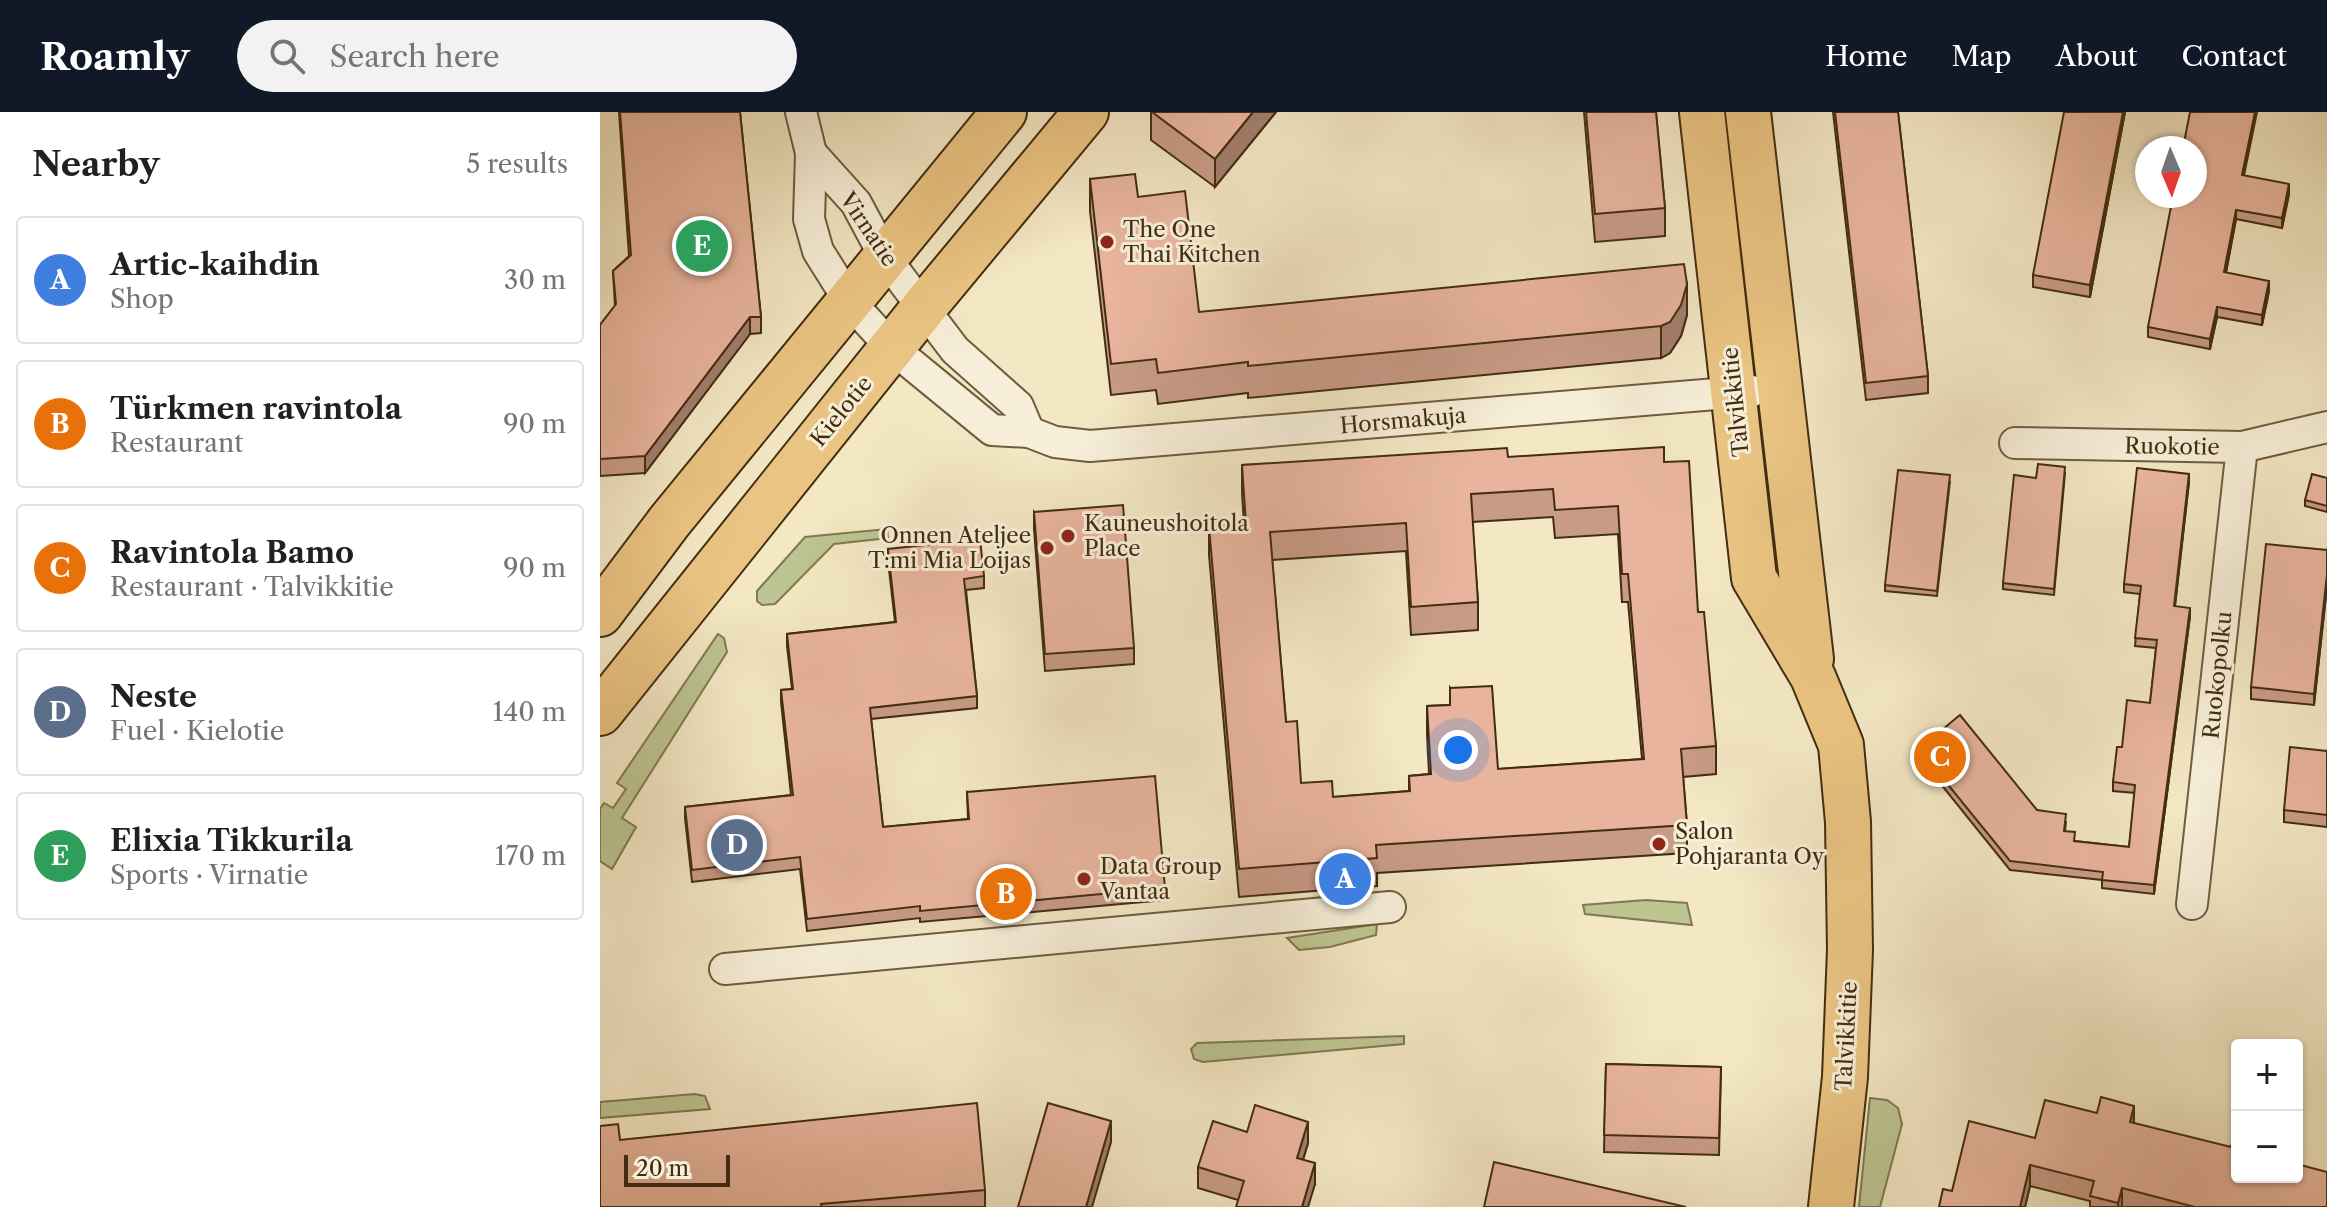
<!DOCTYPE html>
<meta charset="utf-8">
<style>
body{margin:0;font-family:"Libre Caslon Text",serif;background:#f2f2f2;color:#202124}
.controls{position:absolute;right:24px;bottom:24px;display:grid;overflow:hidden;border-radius:8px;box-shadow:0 2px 6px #0004}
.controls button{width:72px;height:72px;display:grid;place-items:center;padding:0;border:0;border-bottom:2px solid #e0e0e0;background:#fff;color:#202124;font:40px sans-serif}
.compass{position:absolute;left:1535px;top:24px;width:72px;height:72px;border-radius:50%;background:#fff;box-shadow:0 2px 6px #0004;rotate:178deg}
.scale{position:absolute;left:24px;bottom:20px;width:106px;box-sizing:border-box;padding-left:8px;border:4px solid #432d10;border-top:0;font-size:22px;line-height:28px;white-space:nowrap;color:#432d10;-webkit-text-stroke:6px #f7efd9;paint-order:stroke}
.you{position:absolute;left:858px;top:638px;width:28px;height:28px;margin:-20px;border:6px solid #fff;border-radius:50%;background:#1a73e8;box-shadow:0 0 0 12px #1a73e833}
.badge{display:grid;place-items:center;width:52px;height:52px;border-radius:50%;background:#111827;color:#fff;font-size:26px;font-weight:700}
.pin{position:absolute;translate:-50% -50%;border:4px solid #fff;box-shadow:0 2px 8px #0006}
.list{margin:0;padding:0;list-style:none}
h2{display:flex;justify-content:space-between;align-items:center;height:104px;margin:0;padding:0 32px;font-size:34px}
h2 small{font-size:26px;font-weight:400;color:#757577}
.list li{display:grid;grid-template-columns:52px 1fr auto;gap:24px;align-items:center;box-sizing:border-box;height:128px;margin:0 16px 16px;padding:0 16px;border:2px solid #e0e0e0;border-radius:8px}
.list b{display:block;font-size:30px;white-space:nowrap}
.list p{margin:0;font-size:26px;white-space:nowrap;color:#757577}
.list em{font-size:26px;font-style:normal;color:#757577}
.icon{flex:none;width:44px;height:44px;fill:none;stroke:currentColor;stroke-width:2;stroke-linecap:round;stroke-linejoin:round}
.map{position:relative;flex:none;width:1727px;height:1095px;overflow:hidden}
header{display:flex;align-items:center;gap:48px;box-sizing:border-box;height:112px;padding:0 40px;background:#111827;color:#fff}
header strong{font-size:38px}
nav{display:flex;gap:44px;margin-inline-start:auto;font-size:28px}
.search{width:560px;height:72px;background:#f2f2f2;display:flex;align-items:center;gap:20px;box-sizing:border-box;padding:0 28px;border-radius:44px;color:#757577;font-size:30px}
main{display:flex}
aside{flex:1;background:#fff}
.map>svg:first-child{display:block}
.green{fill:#bdc592;stroke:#807951;stroke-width:2}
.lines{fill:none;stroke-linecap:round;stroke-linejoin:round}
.minor-casing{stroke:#6f5c3d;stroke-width:34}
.primary-casing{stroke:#432d10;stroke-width:48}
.minor{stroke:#f7efd9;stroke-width:30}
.primary{stroke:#eac482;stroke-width:44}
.wall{fill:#c89b87;stroke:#432d10;stroke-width:2;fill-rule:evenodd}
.shaded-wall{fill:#a27e6e;stroke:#432d10;stroke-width:2}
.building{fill:#e8b49d;stroke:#432d10;stroke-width:2;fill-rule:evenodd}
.poi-dot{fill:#8f2418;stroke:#f7efd9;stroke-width:3}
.labels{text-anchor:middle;stroke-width:6;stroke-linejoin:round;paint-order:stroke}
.street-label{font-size:22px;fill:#432d10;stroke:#f7efd9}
.poi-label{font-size:22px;fill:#432d10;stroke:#f7efd9;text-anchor:start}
</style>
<header>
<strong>Roamly</strong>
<div class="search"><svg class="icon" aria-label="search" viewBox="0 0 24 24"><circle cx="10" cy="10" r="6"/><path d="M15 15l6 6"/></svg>Search here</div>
<nav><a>Home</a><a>Map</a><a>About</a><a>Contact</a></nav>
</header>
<main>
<aside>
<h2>Nearby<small>5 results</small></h2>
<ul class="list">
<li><span class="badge" style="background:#3f7fe0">A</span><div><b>Artic-kaihdin</b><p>Shop</p></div><em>30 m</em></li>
<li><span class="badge" style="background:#e8710a">B</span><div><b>Türkmen ravintola</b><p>Restaurant</p></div><em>90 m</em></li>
<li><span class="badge" style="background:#e8710a">C</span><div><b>Ravintola Bamo</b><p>Restaurant · Talvikkitie</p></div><em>90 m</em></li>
<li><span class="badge" style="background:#5c6f8a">D</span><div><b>Neste</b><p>Fuel · Kielotie</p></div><em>140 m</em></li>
<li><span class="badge" style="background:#2e9e5b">E</span><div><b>Elixia Tikkurila</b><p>Sports · Virnatie</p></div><em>170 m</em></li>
</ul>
</aside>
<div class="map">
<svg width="1727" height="1095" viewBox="0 0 1727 1095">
<rect width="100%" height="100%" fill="#f3e7c4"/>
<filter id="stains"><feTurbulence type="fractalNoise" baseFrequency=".0025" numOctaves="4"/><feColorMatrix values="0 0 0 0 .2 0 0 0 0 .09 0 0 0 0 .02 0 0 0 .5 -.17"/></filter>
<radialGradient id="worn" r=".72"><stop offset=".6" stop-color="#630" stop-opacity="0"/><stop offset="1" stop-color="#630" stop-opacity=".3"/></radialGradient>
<g class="green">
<path d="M287,417l1,9 -54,6 -59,60 -13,1 -5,-4v-10l48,-54z"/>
<path d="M118,522l6,4 3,14 -105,166 14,9 -24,42 -12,-8v-52l4,-6 9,5 13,-19 -9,-6z"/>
<path d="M1046,788l41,3 5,22 -107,-11 -2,-9z"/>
<path d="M777,812l-1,11 -46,12 -31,3 -12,-12z"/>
<path d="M804,924v8l-201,18 -9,-3 -3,-10 6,-6z"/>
<path d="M95,982l10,2 5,13 -110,9v-16z"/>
<path d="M1270,986l17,2 11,8 4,16 -22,83h-21z"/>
</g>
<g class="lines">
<defs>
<g id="minor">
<path d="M201,0l10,41 -2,66 9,32 32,51 42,46 100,82 37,2 26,10 35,4 662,-55"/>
<path d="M211,41l45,50 30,56 69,91 63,56 11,26"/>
<path d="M1415,331l227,4 85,-20"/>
<path d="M1592,792l50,-457"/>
<path d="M125,857l665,-62"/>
</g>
<g id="primary">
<path d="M1102,0l52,466 59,99 28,68 7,77 2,128 -5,127 -14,130"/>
<path d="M1148,0l63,547"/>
<path d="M0,502l69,-92 335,-410"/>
<path d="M0,601l325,-407 161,-194"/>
</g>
</defs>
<use href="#minor" class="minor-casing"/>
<use href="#primary" class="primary-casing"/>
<use href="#minor" class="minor"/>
<use href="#primary" class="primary"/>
</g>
<g class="wall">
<path d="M19,0h121l21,205v16l-11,1 -105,139 -45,3v-151l15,-19 -2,-35 16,-15z"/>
<path d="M551,0h125l-61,75 -64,-47z"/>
<path d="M984,0h72l9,96v28l-70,6z"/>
<path d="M1233,0h65l30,264v17l-62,7z"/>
<path d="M1525,0l-35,185 -57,-10v-12z"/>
<path d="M1644,64l45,18 -7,34 -46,-9 -10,54 43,18 -7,34 -45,-8 -7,32 -62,-12v-10z"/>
<path d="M490,67l48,18 61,115 488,3 -6,21 -11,17 -9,5 -413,40v-5l-90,11 -2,-14 -45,5 -21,-184z"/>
<path d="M908,345l156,5 34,150 18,134v28l-33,3 4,48v28l-310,20v13l-138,11 -30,-342v-28l35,-3 -2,-31v-28zM953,405l2,21 63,-4 4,68h6l14,157 -144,10 -48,-81v17l-23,1v28l2,40 -20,2v15l-76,6 -32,-14 -15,-61 -14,-162 134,-9 5,84 67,-5v-28l-6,-80z"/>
<path d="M1465,361l-11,122 -51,-6v-6l33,-105z"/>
<path d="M1727,366v34l-22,-6v-6z"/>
<path d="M1350,369l-13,115 -52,-5v-6z"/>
<path d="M1589,370l-14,124 15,10 -36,278 -52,-6v-8l-92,-10 -91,-113v-8l118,61 29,12 -1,9 10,10 54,6 6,-54 -22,-2v-9l9,-35 28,-44 6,-55 -21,-2 5,-52 -16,-2v-8z"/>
<path d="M434,400l100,136v16l-89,7 -11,-142z"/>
<path d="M288,437l96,27v12l-18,2 11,106v12l-106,11 12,108 85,-8 -1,-27 198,96v12l-245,22v-4l-113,13 -7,-62 -108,13 -7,-64v-11l106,-12 -10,-93v-12l11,-1 -5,-43v-12l108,-12 -7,-61z"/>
<path d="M1727,438v36l-13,119 -63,-6v-12z"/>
<path d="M1727,639v76l-43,-5v-12z"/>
<path d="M1006,952l115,3 -2,88 -115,-3z"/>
<path d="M1534,1011l193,84h-237v-6l-60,-15 -5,21h-86l13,-16 83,-53z"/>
<path d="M647,1020l61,11 -5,17 12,24 -77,16 -40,-12v-21z"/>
<path d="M20,1028l365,50v17h-385z"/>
</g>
<g class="shaded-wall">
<path d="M653,0h23l-61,75v-28z"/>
<path d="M1523,0h2l-35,185v-12z"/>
<path d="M1655,0h2l-15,73v-10z"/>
<path d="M1689,72v10l-7,34v-10z"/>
<path d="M1636,98v9l-12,63v-10z"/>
<path d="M1669,169v10l-7,34v-10z"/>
<path d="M1087,172v31l-6,21 -11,17 -9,5v-32z"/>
<path d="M1617,195v10l-7,32v-10z"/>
<path d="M150,205v17l-105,139v-17z"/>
<path d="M1589,362v8l-15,132v-8z"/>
<path d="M1727,462v12l-13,119v-11z"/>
<path d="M1590,496v8l-36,278v-9z"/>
<path d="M1534,994v21l-4,-5z"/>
<path d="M511,1009v21l-19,65h-6z"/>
<path d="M708,1010v21l-11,36v-21z"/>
<path d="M715,1051v21l-7,23h-6z"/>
<path d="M1430,1053v21l-5,21h-5z"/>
<path d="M1522,1076v19h-4v-4z"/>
</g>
<g class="building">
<path d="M20,0h120l21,205h-11l-105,139 -45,3v-134l16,-21 -3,-33 18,-16z"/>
<path d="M552,0h101l-38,47z"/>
<path d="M986,0h70l9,96 -70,6z"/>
<path d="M1235,0h63l30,264 -62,7z"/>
<path d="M1464,0h59l-33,173 -57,-10z"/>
<path d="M1590,0h65l-13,63 47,9 -7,34 -46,-8 -12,62 45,9 -7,34 -45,-8 -7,32 -62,-12 25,-131h22v-48h-12z"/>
<path d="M535,62l3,23 47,-6 14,121 485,-48 3,20 -6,21 -11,17 -9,4 -413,40v-4l-90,11 -2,-14 -45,5 -21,-185z"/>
<path d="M1064,335v15l25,-1 9,151h6l12,134 -35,3 6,76 -311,20 1,13 -138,11 -30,-342 37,-3 -4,-59 265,-17 1,9zM953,377l2,21 63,-4 4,68h6l16,185 -146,10 -6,-83 -42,2v17l-23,1 4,68 -22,2 1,15 -77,6 -1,-16 -31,2 -4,-62 -11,1 -16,-190 136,-9 5,84 67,-5 -7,-108z"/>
<path d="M1438,352l27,3 -11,122 -51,-6 11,-108 22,3z"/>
<path d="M1537,356l52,6 -15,132 16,2 -36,277 -52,-5 1,-8 -93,-11 -91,-112 41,-34 77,95 29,4 -2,17 11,1 -1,9 55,6 6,-62 -22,-3 4,-35h5l5,-47 23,3 7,-63 -22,-2 6,-52 -17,-2z"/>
<path d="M1298,358l52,5 -13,116 -52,-6z"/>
<path d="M1712,362l15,4v28l-22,-6z"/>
<path d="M523,393l11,143 -89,6 -11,-142z"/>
<path d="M380,427l4,37 -20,3 13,117 -107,12 13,119 86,-8 -2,-27 188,-16 10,112 -245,23v-5l-113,13 -7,-62 -108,13 -7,-63 108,-12 -12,-105 12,-1 -6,-55 109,-12 -8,-73z"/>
<path d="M1666,432l61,6v24l-13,120 -63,-7z"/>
<path d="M1690,635l37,4v64l-43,-5z"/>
<path d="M1006,952l115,3 -2,71 -115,-3z"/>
<path d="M1501,985l33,9 -4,16 101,25 4,-17h2v47h60v-13l30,8v35h-132l-73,-19 -4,15 -28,-7 4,-15 -64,-16 -10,42h-81l4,-18 9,2 17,-70 66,17 10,-38 52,13z"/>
<path d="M377,991l8,87 -164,14 1,3h-222v-81l18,-2 2,16z"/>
<path d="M448,991l63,18 -25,86h-68z"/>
<path d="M655,993l53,17 -11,36 18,5 -13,44h-66l8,-26 -46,-14 15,-46 34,11z"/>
<path d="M894,1050l192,45h-202z"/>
</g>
<g class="poi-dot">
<circle cx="507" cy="130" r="8"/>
<circle cx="468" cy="424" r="8"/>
<circle cx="447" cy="436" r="8"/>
<circle cx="1059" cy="732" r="8"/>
<circle cx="484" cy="767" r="8"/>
</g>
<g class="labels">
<g class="street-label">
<text transform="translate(269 117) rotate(56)" y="8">Virnatie</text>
<text transform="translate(1135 290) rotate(-96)" y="8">Talvikkitie</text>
<text transform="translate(241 299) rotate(-51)" y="8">Kielotie</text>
<text transform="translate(803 308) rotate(-5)" y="8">Horsmakuja</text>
<text transform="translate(1572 334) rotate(1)" y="8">Ruokotie</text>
<text transform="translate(1617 563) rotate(-84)" y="8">Ruokopolku</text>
<text transform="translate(1246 924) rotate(-87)" y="8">Talvikkitie</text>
</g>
<g class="poi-label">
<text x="523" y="125">The One<tspan x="523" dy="25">Thai Kitchen</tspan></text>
<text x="484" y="419">Kauneushoitola<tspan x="484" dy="25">Place</tspan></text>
<text x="431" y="431" text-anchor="end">Onnen Ateljee<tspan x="431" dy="25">T:mi Mia Loijas</tspan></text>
<text x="1075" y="727">Salon<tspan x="1075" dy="25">Pohjaranta Oy</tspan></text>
<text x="500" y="762">Data Group<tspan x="500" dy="25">Vantaa</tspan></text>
</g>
</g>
<rect width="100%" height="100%" filter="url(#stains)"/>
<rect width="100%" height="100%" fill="url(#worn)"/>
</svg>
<div class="controls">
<button>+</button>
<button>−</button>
</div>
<svg class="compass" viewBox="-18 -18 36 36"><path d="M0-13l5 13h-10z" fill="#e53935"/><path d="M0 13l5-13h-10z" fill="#757577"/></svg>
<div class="scale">20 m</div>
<div class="you"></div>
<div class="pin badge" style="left:745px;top:767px;background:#3f7fe0">A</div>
<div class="pin badge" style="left:406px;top:782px;background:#e8710a">B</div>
<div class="pin badge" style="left:1340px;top:645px;background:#e8710a">C</div>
<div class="pin badge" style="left:137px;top:733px;background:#5c6f8a">D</div>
<div class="pin badge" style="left:102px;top:134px;background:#2e9e5b">E</div>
</div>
</main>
